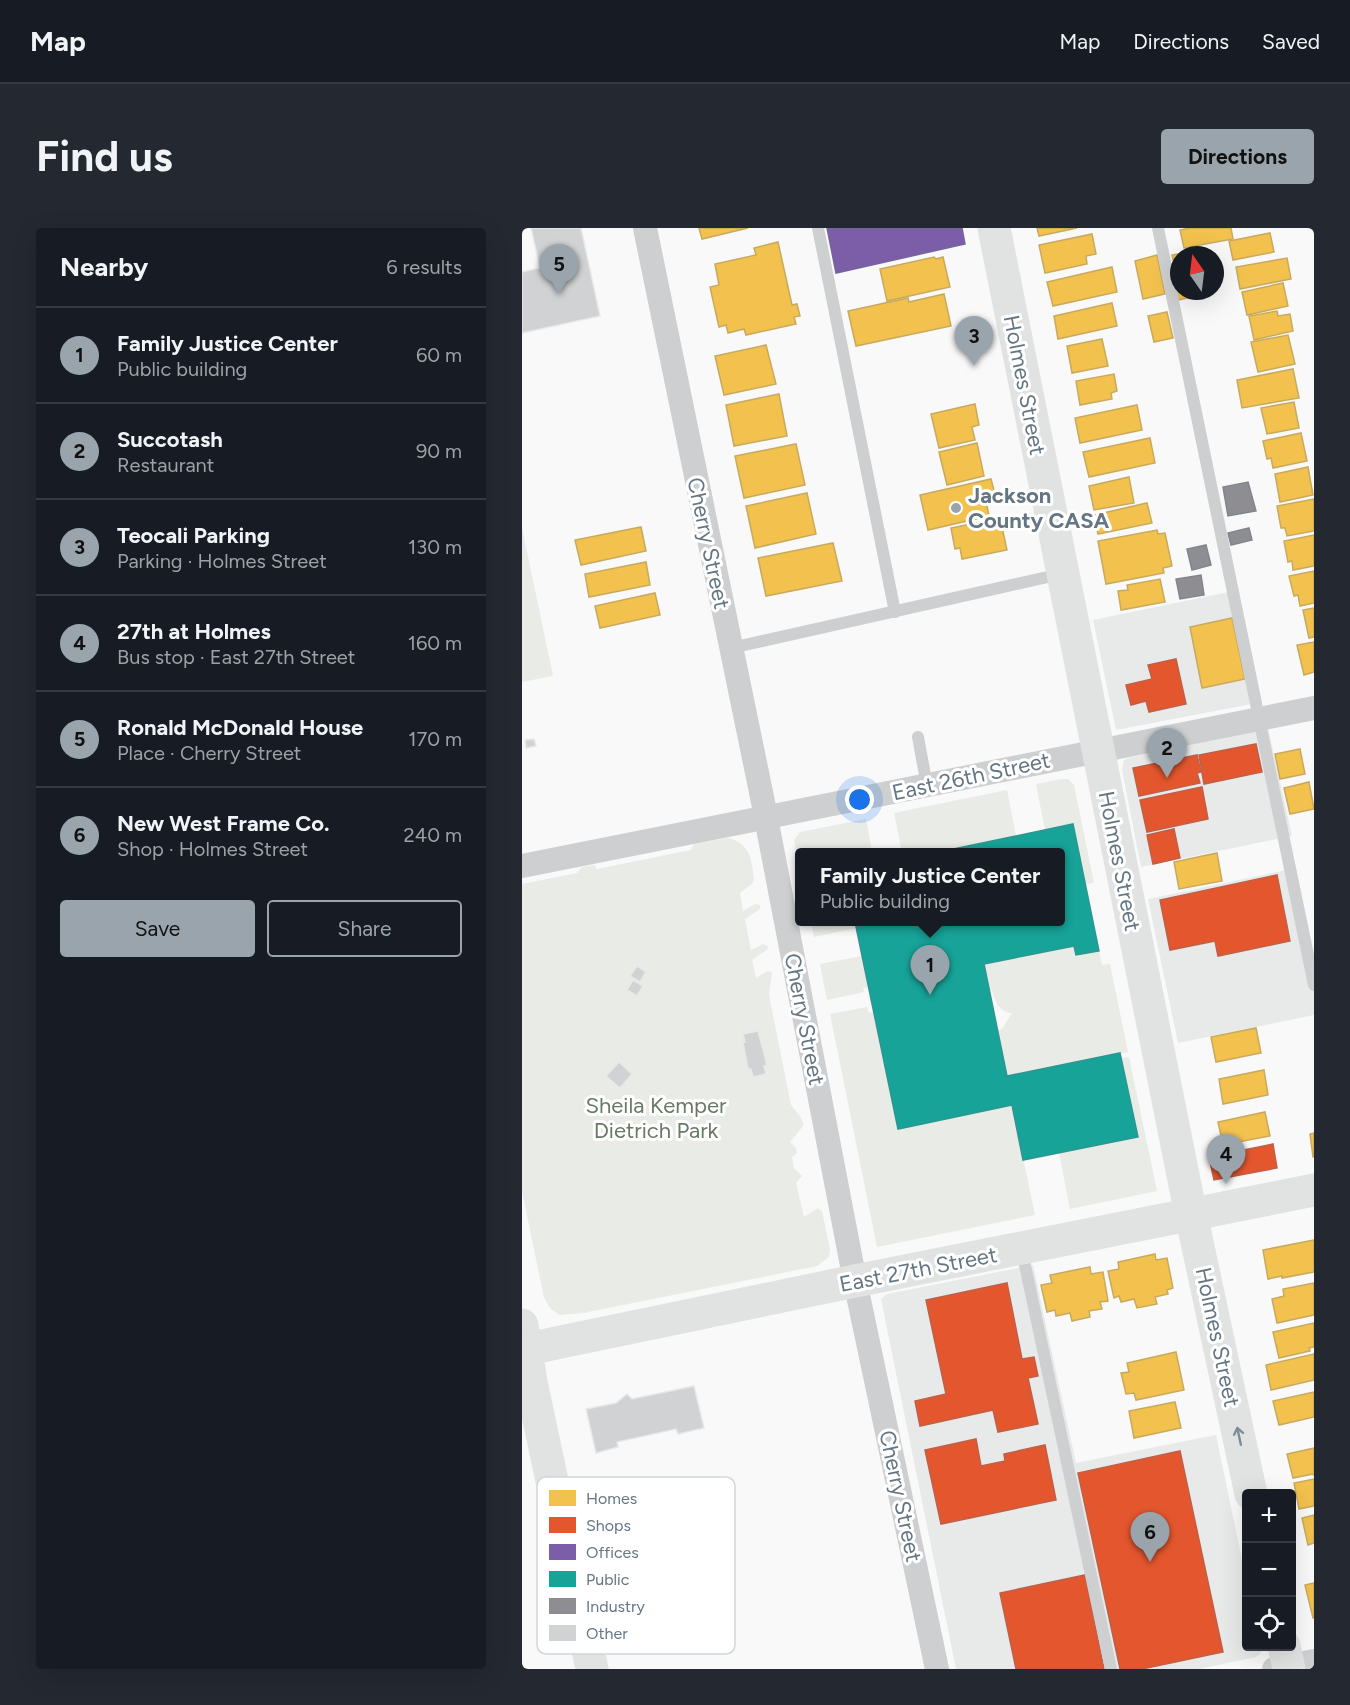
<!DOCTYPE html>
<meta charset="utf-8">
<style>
body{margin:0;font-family:Figtree,sans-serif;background:#242831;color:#f1f3f6}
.controls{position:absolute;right:18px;bottom:18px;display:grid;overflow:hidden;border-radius:6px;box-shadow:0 6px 24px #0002}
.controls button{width:54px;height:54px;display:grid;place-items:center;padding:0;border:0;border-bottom:2px solid #363941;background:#171b24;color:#f1f3f6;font:30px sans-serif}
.compass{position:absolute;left:648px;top:18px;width:54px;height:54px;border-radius:50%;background:#171b24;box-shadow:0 6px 24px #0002;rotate:346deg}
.you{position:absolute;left:338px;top:572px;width:21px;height:21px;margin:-15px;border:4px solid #fff;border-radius:50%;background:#1a73e8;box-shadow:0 0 0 9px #1a73e833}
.badge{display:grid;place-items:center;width:39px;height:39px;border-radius:50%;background:#99a4ac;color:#111;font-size:20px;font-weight:700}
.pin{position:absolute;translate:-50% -50px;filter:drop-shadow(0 2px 3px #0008)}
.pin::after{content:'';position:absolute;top:32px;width:21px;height:18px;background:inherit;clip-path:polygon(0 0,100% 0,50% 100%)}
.popup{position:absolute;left:273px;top:620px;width:270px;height:78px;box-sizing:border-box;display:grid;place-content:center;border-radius:6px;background:#171b24;filter:drop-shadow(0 2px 4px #0005);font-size:20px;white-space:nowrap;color:#9ea1a6}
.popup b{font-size:22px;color:#f1f3f6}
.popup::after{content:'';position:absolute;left:50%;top:100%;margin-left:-12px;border:12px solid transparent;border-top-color:#171b24}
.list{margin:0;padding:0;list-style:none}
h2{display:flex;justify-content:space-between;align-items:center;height:78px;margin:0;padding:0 24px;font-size:26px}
h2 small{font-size:20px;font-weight:400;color:#9ea1a6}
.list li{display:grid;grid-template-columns:39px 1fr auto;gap:18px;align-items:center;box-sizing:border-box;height:96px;padding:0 24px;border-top:2px solid #363941}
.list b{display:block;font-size:22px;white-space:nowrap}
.list p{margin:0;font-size:20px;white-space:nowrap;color:#9ea1a6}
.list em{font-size:20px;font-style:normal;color:#9ea1a6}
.actions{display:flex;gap:12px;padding:18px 24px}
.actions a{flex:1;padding:14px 0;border:2px solid #99a4ac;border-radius:6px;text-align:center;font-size:21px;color:#99a4ac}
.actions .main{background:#99a4ac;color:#111}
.icon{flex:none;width:33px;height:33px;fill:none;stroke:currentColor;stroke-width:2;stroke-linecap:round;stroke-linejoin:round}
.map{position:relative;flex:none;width:792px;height:1441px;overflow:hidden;border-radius:6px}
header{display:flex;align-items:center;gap:36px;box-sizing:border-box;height:84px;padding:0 30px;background:#171b24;border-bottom:2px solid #363941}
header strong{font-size:28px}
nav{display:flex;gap:33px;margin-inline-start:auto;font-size:21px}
.intro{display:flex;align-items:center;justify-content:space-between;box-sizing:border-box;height:144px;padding:0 36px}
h1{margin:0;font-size:42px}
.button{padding:15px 27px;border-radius:6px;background:#99a4ac;color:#111;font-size:21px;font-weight:700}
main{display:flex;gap:36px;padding:0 36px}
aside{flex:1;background:#171b24;border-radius:6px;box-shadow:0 6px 24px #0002}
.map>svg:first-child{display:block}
.built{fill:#e8e9e9}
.green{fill:#e8ebe6}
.homes{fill:#f2c14e;stroke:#c8aa5e;stroke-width:1.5}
.shops{fill:#e4572e;stroke:#be6048;stroke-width:1.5}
.offices{fill:#7b5ea7;stroke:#74659c;stroke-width:1.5}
.public{fill:#17a398;stroke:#2e9692;stroke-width:1.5}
.industry{fill:#8d8d92;stroke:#81868e;stroke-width:1.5}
.building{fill:#d0d2d3;stroke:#e8e8e8;stroke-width:1.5}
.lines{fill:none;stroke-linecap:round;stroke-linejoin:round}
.lane{stroke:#cecfd0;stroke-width:12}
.street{stroke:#cecfd0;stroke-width:24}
.secondary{stroke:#e1e2e2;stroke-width:33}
.oneway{stroke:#7e8c96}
.poi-dot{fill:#99a4ac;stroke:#fff;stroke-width:2}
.labels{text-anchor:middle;stroke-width:6;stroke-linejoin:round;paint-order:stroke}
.street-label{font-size:22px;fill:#657683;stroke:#fff}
.poi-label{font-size:22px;font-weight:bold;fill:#657683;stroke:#fff;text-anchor:start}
.park-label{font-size:22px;fill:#687a64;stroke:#fff}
.key{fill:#fff;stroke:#d1d6da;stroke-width:1.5}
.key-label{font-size:16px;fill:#657683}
</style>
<header>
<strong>Map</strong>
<nav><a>Map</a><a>Directions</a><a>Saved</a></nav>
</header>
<div class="intro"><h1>Find us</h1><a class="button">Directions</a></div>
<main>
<aside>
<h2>Nearby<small>6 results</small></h2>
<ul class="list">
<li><span class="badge">1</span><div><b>Family Justice Center</b><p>Public building</p></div><em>60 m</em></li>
<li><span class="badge">2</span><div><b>Succotash</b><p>Restaurant</p></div><em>90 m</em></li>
<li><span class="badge">3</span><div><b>Teocali Parking</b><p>Parking · Holmes Street</p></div><em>130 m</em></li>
<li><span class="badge">4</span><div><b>27th at Holmes</b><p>Bus stop · East 27th Street</p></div><em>160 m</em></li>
<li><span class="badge">5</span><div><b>Ronald McDonald House</b><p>Place · Cherry Street</p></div><em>170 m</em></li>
<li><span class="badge">6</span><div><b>New West Frame Co.</b><p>Shop · Holmes Street</p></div><em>240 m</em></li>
</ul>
<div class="actions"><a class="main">Save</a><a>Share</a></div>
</aside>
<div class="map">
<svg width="792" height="1441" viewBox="0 0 792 1441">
<rect width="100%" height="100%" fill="#f9f9f9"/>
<g class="built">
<path d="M716,362l24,112 -146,28 -23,-110z"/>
<path d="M746,500l24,108 -151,31 -19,-97 2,-10 4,-2z"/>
<path d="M774,640l18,84v63l-136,28 -30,-144z"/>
<path d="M511,1037l43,198 140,-28 30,144v67l15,1v6l-5,4 -56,12h-244l-75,-370 6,-5 5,-1z"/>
</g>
<g class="green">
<path d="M0,300l31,148 -31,6z"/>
<path d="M539,551h7l6,6 20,98 -9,1 -12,-60 -28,6 -9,-46z"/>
<path d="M485,562l9,46 -77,16h-37l-8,-39z"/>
<path d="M344,591l6,33h-72l-1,16 -5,-28 6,-8z"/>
<path d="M206,610c22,5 24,22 26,42l-2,4 -12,9 3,18 12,-7 5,1v4l-15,10 6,31 12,-6 5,2 -1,4 -15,10 4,18 12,-7 4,1 -3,23 22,110 9,11 4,9 -14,17 6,6 1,5 -5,4 2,11 8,8 -6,7 8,34 14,-9 4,3 8,38 -1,8 -12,9 -234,47 -23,2 -10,-7 -6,-10 -22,-107v-307l55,-11 5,-6 12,-2 3,4 94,-19 3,-6z"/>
<path d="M289,694h44l1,6 -42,9z"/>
<path d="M552,718l2,9 23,-4 3,14 8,-1 18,88 -121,24 -9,-46 4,-1 10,-16c-13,-1 -17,-11 -20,-23l-2,1 -6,-27z"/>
<path d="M340,728l6,31 -5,1 1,4 -37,8 -7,-36z"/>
<path d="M345,779l2,6 4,-1 25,117 114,-24 23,110 -158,32 -47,-233z"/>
<path d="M607,829l28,134 -87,18 -11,-56 79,-16 -17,-79z"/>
</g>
<g class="homes">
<path d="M177,0h49l-46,11z"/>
<path d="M515,0h40l-38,8z"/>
<path d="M668,0h41l2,11 -49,9 -4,-18z"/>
<path d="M748,5l4,19 -41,8 -4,-19z"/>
<path d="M570,6l4,20 -10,2 1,8 -42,9 -6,-28z"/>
<path d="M256,14l14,63 5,-1 3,12 -6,1 2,7 -50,11 -2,-6 -16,4 -2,-8 -7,2 -9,-40 9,-2 -4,-21 41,-9 -2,-7z"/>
<path d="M676,22l2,5h-21v16l-3,1 -4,-17z"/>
<path d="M635,27l8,39 -22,5 -8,-38z"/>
<path d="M412,29l2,2 7,-2 7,30 -63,14 -7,-32z"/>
<path d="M765,30l4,21 -51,10 -4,-22z"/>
<path d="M590,39l5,25 -64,14 -6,-24z"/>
<path d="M657,52v11h17l1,5 -19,4 -4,-19z"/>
<path d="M761,55l5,23 -41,9 -5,-23z"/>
<path d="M422,66l7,32 -95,20 -8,-35 60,-13 1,4z"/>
<path d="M590,75l5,23 -59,13 -4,-23z"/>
<path d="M755,83l1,5 12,-2 3,17 -39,9 -5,-24z"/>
<path d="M645,84l6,26 -19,4 -6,-26z"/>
<path d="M766,107l7,29 -37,8 -7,-30z"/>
<path d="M580,111l6,27 -36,7 -5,-27z"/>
<path d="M244,117l10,39 -52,11 -9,-39z"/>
<path d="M771,141l6,29 -57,10 -5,-28z"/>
<path d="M592,146l3,17 -6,2 1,6 -32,6 -4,-24z"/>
<path d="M257,166l8,42 -53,10 -8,-41z"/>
<path d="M772,174l5,26 -32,6 -6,-26z"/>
<path d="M453,176l4,21 -7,2 3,13 -36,8 -8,-34z"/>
<path d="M615,177l5,25 -62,13 -5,-25z"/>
<path d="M779,205l6,28 -34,7 -2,-10 -4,1 -4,-18z"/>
<path d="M628,210l5,25 -66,14 -6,-25z"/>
<path d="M455,215l7,33 -37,9 -8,-33z"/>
<path d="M274,216l9,41 -61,13 -9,-42z"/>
<path d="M786,239l5,28 -33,7 -5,-28z"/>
<path d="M607,249l5,26 -40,7 -5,-24z"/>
<path d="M469,251l5,19 -10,3 3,15 -61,14 -8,-35z"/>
<path d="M285,265l9,41 -61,14 -9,-42z"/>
<path d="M792,271v32l-27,5 -2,-8h-4l-4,-22z"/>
<path d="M625,275l5,20 -54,11 -4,-19z"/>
<path d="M478,290l7,32 -45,9 -2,-11 -5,1 -4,-21z"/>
<path d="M119,299l5,24 -65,14 -6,-25z"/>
<path d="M635,302l1,4 7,-1 7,33 -9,2 1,5 -58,11 -8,-43z"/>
<path d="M792,307v31l-21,4 -1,-9 -4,1 -4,-21z"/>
<path d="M311,315l9,38 -76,15 -8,-38z"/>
<path d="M124,334l4,23 -61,12 -4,-23z"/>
<path d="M792,343v32l-14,3 -2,-11 -4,1 -5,-20z"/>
<path d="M638,351l5,23 -44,8 -3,-19 10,-1 -1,-5z"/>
<path d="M133,365l5,22 -60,13 -5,-22z"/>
<path d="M792,380v29l-5,1 -6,-28z"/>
<path d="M710,390l13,61 -43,9 -12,-61z"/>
<path d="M792,414v30l-10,3 -7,-30z"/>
<path d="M778,521l5,25 -25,5 -5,-25z"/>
<path d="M787,554l5,27 -24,5 -6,-26z"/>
<path d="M695,625l5,28 -43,8 -5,-27z"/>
<path d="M734,800l5,25 -45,9 -5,-25z"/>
<path d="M742,842l4,25 -45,9 -4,-25z"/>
<path d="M743,884l5,24 -47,9 -5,-23z"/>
<path d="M792,905v24h-1l-3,-23z"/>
<path d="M792,1012v32l-32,6v-2l-14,3 -5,-29z"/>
<path d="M633,1026l1,6 11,-2 6,30 -6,2 1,4 -13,3 2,7 -20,4 -3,-9 -13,3 -2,-6 -5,2 -6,-27 11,-2 -1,-7z"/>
<path d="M568,1039l1,7 12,-2 5,29 -8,1 2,7 -13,2 1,6 -18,4 -2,-8 -14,3 -1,-6 -8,2 -6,-27 11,-2 -2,-8z"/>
<path d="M792,1055v32l-37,8 -5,-24 12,-3 -1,-7z"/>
<path d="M792,1095v24l-5,1 1,3 -31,7 -6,-26z"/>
<path d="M654,1124l8,38 -48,10 -2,-7 -8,1 -5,-21 8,-1 -2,-9z"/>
<path d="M792,1126v26l-43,10 -5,-25z"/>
<path d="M792,1164v25l-35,8 -6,-24z"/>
<path d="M653,1174l6,26 -47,10 -5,-27z"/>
<path d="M792,1220v28l-1,-2 -20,4 -6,-24z"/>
<path d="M792,1251v27l-15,3 -5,-26z"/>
<path d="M792,1287v28l-6,2 -6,-27z"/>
<path d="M792,1355v35h-1l-8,-33z"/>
</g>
<g class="shops">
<path d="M654,431l10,45 -37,8 -3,-11 -15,4 -5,-20 26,-6 -4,-14z"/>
<path d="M734,516l6,28 -58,12 -5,-29z"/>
<path d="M675,527l4,17 -4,1 3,10 -61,13 -6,-28z"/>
<path d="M680,559l6,32 -61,13 -7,-32z"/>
<path d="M652,601l6,29 -27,6 -6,-29z"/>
<path d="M755,647l13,66 -72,15 -3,-15 -45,9 -10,-50z"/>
<path d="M751,916l4,24 -63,12 -5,-23z"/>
<path d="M485,1055l15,76 12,-2 4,19 -10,2 10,46 -40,8 -5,-22 -73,16 -5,-25 31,-7 -20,-94z"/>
<path d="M454,1211l5,27 24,-5 -1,-7 41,-9 11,55 -115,24 -16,-74z"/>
<path d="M658,1223l43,201 -81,17h-22l-42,-196z"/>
<path d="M563,1347l19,94h-88l-16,-76z"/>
</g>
<path class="offices" d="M305,0h135l3,16 -129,29z"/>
<path class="public" d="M551,596l26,127 -23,4 -2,-9 -90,18 23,112 113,-23 18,84 -115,23 -11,-55 -114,24 -43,-207h205v-70h-121z"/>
<g class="industry">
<path d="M726,254l8,29 -28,5 -5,-29z"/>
<path d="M727,300l3,12 -21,5 -3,-12z"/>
<path d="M684,317l5,20 -19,5 -5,-21z"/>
<path d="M679,347l3,20 -24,4 -4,-20z"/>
</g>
<g class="building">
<path d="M9,0h50l19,88 -78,17v-61l18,-4z"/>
<path d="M12,511l2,7 -10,2 -1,-8z"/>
<path d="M115,738l9,6 -6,10 -10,-6z"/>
<path d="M111,752l10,6 -6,10 -10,-6z"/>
<path d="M236,803l9,34 -3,1 2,8 -13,3 -2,-8h-3l-5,-26 2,-1 -2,-8z"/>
<path d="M97,834l13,12 -12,14 -14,-12z"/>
<path d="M172,1158l10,42 -26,6 -2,-5 -59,13 1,5 -22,6 -10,-44 30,-6 11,-9 5,5z"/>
<path d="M131,1283l30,19 -3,5 4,3 -13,22 -12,2 -30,-19 3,-4 -4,-3 14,-22z"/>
<path d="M153,1353l22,14 -3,5 3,2 -20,32 -10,2 -22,-15 3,-5 -4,-3 19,-30z"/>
</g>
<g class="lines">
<g class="lane">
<path d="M296,0l77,384"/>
<path d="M636,0l156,757"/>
<path d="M209,420l330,-74"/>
<path d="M396,509l9,49"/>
<path d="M500,1023l89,418"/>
</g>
<g class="street">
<path d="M123,0l117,569 93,484 82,388"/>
<path d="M0,638l792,-158"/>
<path d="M752,1441l40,-8"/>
</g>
<g class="secondary">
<path d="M472,0l194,972 63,294"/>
<path d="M0,1097l9,57 61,287"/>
<path d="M0,1122l333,-69 459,-91"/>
<path d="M762,1418l5,23"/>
</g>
</g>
<defs><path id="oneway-shaft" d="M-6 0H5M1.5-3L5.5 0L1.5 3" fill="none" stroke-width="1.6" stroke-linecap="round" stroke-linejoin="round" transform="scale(1.5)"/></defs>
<use class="oneway" href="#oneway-shaft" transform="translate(717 1208) rotate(-102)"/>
<circle class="poi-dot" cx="434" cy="280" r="6"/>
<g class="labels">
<g class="street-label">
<text transform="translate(503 157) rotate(79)" y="8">Holmes Street</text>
<text transform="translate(187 315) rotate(78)" y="8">Cherry Street</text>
<text transform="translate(449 548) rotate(-12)" y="8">East 26th Street</text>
<text transform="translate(598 633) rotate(79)" y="8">Holmes Street</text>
<text transform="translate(283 791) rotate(79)" y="8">Cherry Street</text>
<text transform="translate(396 1041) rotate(-11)" y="8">East 27th Street</text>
<text transform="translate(696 1109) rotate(78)" y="8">Holmes Street</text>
<text transform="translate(379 1268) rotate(78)" y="8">Cherry Street</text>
</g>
<g class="poi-label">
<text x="446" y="275">Jackson<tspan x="446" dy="25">County CASA</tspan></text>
</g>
<g class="park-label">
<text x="134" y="885">Sheila Kemper<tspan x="134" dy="25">Dietrich Park</tspan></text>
</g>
</g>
<rect x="15" y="1249" width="198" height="177" rx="9" class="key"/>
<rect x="27" y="1262" width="27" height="16" fill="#f2c14e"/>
<rect x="27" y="1289" width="27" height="16" fill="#e4572e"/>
<rect x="27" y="1316" width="27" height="16" fill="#7b5ea7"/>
<rect x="27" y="1343" width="27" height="16" fill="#17a398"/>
<rect x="27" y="1370" width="27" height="16" fill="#8d8d92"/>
<rect x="27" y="1397" width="27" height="16" fill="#d0d2d3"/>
<g class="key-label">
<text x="64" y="1276">Homes</text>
<text x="64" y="1303">Shops</text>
<text x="64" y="1330">Offices</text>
<text x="64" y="1357">Public</text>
<text x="64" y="1384">Industry</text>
<text x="64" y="1411">Other</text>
</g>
</svg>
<div class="controls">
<button>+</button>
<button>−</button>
<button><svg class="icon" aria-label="locate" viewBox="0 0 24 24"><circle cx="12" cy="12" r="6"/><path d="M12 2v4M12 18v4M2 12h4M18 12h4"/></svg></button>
</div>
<svg class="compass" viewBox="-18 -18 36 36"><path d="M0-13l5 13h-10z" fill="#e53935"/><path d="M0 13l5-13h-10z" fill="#9ea1a6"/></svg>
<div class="you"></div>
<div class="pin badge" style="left:408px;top:767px">1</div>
<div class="popup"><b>Family Justice Center</b>Public building</div>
<div class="pin badge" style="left:645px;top:550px">2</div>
<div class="pin badge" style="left:452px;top:138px">3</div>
<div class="pin badge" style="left:704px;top:956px">4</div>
<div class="pin badge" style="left:37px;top:66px">5</div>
<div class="pin badge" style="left:628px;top:1334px">6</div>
</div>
</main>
